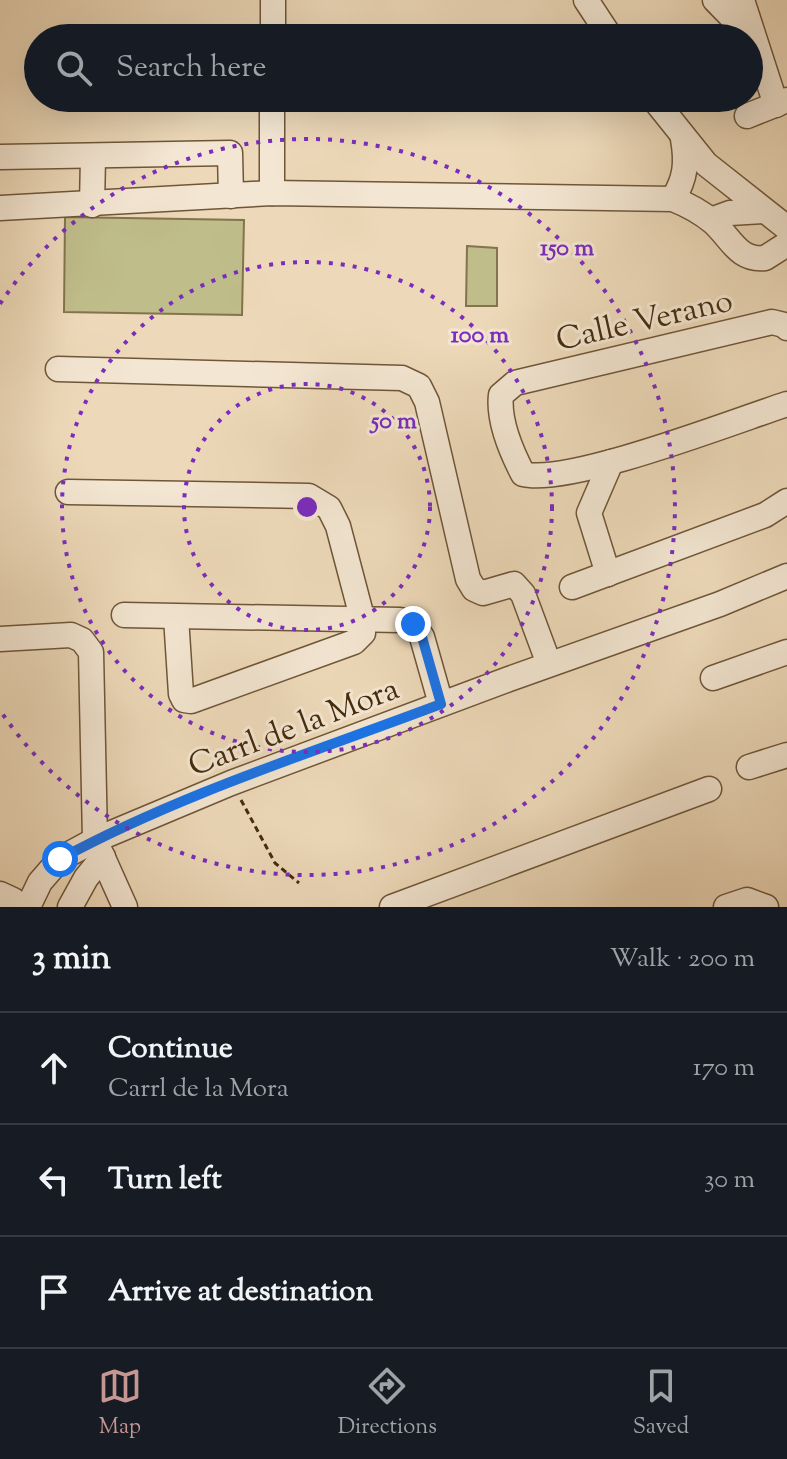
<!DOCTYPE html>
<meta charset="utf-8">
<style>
body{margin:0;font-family:"Sorts Mill Goudy",serif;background:#242831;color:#f1f3f6}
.stop{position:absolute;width:24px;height:24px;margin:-18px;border:6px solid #1a73e8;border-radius:50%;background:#fff}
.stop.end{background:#1a73e8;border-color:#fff;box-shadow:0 2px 8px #0008}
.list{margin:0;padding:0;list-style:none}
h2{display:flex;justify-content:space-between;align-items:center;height:104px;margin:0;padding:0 32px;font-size:34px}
h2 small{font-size:26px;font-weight:400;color:#9ea1a6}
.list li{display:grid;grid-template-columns:52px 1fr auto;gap:24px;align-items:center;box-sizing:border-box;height:112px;padding:0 32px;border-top:2px solid #363941}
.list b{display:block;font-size:30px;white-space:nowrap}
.list p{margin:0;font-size:26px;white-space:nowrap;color:#9ea1a6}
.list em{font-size:26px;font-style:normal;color:#9ea1a6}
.icon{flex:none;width:44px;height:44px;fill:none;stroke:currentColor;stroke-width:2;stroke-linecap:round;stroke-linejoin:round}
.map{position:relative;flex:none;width:787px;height:907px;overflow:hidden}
.search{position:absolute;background:#171b24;box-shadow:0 8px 32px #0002;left:24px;right:24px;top:24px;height:88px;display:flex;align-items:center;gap:20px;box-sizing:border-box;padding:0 28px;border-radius:44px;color:#9ea1a6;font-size:30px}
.sheet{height:440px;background:#171b24}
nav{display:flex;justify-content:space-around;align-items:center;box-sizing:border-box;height:112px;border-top:2px solid #363941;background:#171b24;font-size:22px;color:#9ea1a6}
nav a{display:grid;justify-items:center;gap:4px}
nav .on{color:#c59692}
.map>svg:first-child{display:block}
.green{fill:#bfbd8a;stroke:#82744c;stroke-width:2}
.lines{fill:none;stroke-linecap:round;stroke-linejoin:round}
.minor-casing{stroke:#6f5638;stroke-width:27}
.path{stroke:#452b0d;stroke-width:3;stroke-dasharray:6 4;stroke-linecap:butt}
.minor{stroke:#f3e6d2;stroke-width:24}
.route{stroke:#1a73e8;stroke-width:10}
.ring{fill:none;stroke:#7b2cbf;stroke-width:4;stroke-dasharray:4 8}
.labels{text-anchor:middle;stroke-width:6;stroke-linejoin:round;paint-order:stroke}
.street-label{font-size:32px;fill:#452b0d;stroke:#f3e6d2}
.centre{fill:#7b2cbf;stroke:#f3e6d2;stroke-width:4}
.ring-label{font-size:24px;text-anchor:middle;font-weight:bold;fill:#7b2cbf;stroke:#f3e6d2;stroke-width:6;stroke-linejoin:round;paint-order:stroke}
</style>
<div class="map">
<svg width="787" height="907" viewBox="0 0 787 907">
<rect width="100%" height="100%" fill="#edd9b9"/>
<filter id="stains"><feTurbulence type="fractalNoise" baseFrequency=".0025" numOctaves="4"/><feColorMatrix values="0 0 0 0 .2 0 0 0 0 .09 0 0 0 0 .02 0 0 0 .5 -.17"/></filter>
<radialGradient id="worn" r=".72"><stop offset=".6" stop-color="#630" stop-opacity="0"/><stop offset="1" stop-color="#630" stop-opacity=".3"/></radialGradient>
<g class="green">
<path d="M65,217l179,3 -2,95 -178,-3z"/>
<path d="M467,246l30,2v58h-31z"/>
</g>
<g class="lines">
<defs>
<g id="minor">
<path d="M586,0l25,38"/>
<path d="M715,0l35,36"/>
<path d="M742,0l34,105"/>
<path d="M273,38v-38"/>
<path d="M653,98l53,66 81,64"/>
<path d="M747,116l40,-16"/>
<path d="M0,157l230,-4 1,43"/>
<path d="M272,193v-95"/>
<path d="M673,199c13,-21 14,-37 10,-60"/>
<path d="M92,205l1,-48"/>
<path d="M0,208l272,-15 401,6c15,6 28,13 40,23 18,16 25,39 52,36l22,-14"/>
<path d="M711,220l19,-7 34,-2"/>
<path d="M787,328l-3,-3 -12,-3 -257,61 -14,12c-3,25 10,56 22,79 45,12 212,-53 264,-70"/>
<path d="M58,369l344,9 17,8 8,16 41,177 6,10 9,4 31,-9 9,10 26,70"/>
<path d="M68,492l241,4 20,12 9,18 25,95v12l-9,9 -163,59 -7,-1 -3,-6 -5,-77"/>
<path d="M608,574l-19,-61 22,-51"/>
<path d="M572,587l193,-72 22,-14"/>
<path d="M124,615l276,5 13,4 9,13 19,67"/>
<path d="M0,639l71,-4 11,5 9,12 4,188 30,67"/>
<path d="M713,678l74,-26"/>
<path d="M749,767l38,-12"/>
<path d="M0,894l13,6"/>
<path d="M28,907l12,-25 20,-23 35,-19 136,-57 278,-104 211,-75 67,-28"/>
<path d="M70,907l16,-29 17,-21"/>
<path d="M392,907l317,-118"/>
<path d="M726,907l21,-7 19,7"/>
</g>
</defs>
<use href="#minor" class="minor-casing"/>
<path class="path" d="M241,800l34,63 24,20"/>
<use href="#minor" class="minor"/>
</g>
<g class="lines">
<path class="route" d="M60,859c120,-65 254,-107 381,-155l-19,-67 -9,-13"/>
</g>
<g class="ring">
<circle cx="307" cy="507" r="123"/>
<circle cx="307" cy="507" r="245"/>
<path d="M0 304A368 368 0 1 1 0 710"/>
</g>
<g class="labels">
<g class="street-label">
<text transform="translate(644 319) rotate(-13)" y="11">Calle Verano</text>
<text transform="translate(293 726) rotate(-21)" y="11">Carrl de la Mora</text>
</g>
</g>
<circle cx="307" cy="507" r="12" class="centre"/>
<g class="ring-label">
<text x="567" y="255">150 m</text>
<text x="480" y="342">100 m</text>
<text x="394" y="428">50 m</text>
</g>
<rect width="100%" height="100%" filter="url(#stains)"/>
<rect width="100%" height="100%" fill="url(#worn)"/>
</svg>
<div class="stop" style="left:60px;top:859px"></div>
<div class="stop end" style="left:413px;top:624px"></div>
<div class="search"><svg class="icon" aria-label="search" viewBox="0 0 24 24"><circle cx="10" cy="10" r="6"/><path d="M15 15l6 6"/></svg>Search here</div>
</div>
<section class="sheet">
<h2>3 min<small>Walk · 200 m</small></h2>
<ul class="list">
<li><svg class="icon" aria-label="ahead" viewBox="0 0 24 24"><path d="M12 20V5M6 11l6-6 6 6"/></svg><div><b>Continue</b><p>Carrl de la Mora</p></div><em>170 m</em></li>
<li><svg class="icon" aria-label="left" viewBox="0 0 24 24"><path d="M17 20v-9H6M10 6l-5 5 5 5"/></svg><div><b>Turn left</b></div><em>30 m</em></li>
<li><svg class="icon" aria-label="arrive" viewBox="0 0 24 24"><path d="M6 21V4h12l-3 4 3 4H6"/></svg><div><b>Arrive at destination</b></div></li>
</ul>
</section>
<nav>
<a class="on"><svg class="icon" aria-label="map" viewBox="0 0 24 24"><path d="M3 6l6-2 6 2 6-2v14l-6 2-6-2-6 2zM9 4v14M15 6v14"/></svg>Map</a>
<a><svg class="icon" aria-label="directions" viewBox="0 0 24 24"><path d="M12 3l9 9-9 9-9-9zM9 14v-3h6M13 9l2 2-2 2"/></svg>Directions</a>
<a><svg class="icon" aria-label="saved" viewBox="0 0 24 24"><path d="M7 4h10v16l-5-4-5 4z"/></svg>Saved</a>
</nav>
